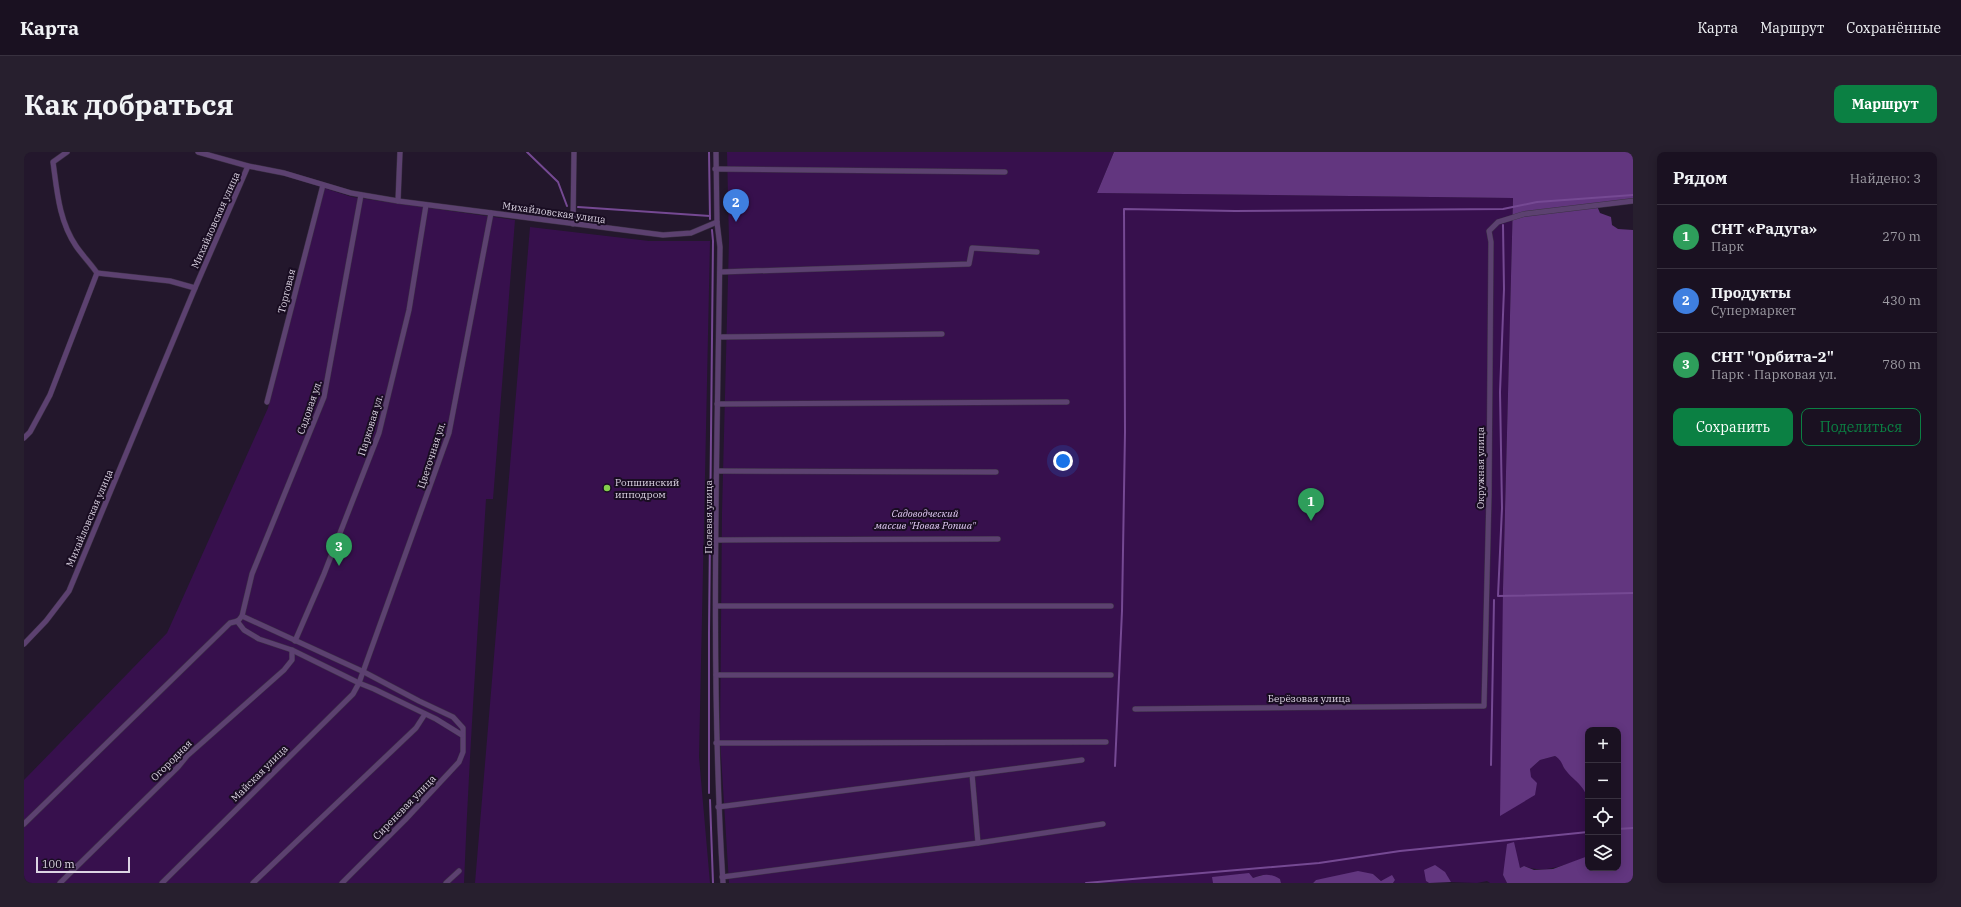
<!DOCTYPE html>
<html lang="ru">
<meta charset="utf-8">
<style>
body{margin:0;font-family:"IBM Plex Serif",serif;background:#271f2e;color:#f1f3f6}
.controls{position:absolute;right:12px;bottom:12px;display:grid;overflow:hidden;border-radius:8px;box-shadow:0 2px 10px #0003}
.controls button{width:36px;height:36px;display:grid;place-items:center;padding:0;border:0;border-bottom:1px solid #38313f;background:#1a1121;color:#f1f3f6;font:20px sans-serif}
.scale{position:absolute;left:12px;bottom:10px;width:94px;box-sizing:border-box;padding-left:4px;border:2px solid #dcd4e3;border-top:0;font-size:11px;line-height:14px;white-space:nowrap;color:#dcd4e3;-webkit-text-stroke:3px #190d22;paint-order:stroke}
.you{position:absolute;left:1039px;top:309px;width:14px;height:14px;margin:-10px;border:3px solid #fff;border-radius:50%;background:#1a73e8;box-shadow:0 0 0 6px #1a73e833}
.badge{display:grid;place-items:center;width:26px;height:26px;border-radius:50%;background:#0b8043;color:#fff;font-size:13px;font-weight:700}
.pin{position:absolute;translate:-50% -33px;filter:drop-shadow(0 1px 2px #0008)}
.pin::after{content:'';position:absolute;top:21px;width:14px;height:12px;background:inherit;clip-path:polygon(0 0,100% 0,50% 100%)}
.list{margin:0;padding:0;list-style:none}
h2{display:flex;justify-content:space-between;align-items:center;height:52px;margin:0;padding:0 16px;font-size:17px}
h2 small{font-size:13px;font-weight:400;color:#9f9da5}
.list li{display:grid;grid-template-columns:26px 1fr auto;gap:12px;align-items:center;box-sizing:border-box;height:64px;padding:0 16px;border-top:1px solid #38313f}
.list b{display:block;font-size:15px;white-space:nowrap}
.list p{margin:0;font-size:13px;white-space:nowrap;color:#9f9da5}
.list em{font-size:13px;font-style:normal;color:#9f9da5}
.actions{display:flex;gap:8px;padding:12px 16px}
.actions a{flex:1;padding:9px 0;border:1px solid #0b8043;border-radius:8px;text-align:center;font-size:14px;color:#0b8043}
.actions .main{background:#0b8043;color:#fff}
.icon{flex:none;width:22px;height:22px;fill:none;stroke:currentColor;stroke-width:2;stroke-linecap:round;stroke-linejoin:round}
.map{position:relative;flex:none;width:1609px;height:731px;overflow:hidden;border-radius:8px}
header{display:flex;align-items:center;gap:24px;box-sizing:border-box;height:56px;padding:0 20px;background:#1a1121;border-bottom:1px solid #38313f}
header strong{font-size:19px}
nav{display:flex;gap:22px;margin-inline-start:auto;font-size:14px}
.intro{display:flex;align-items:center;justify-content:space-between;box-sizing:border-box;height:96px;padding:0 24px}
h1{margin:0;font-size:28px}
.button{padding:10px 18px;border-radius:8px;background:#0b8043;color:#fff;font-size:14px;font-weight:700}
main{display:flex;gap:24px;padding:0 24px}
aside{flex:1;background:#1a1121;border-radius:8px;box-shadow:0 2px 10px #0003}
.map>svg:first-child{display:block}
.green{fill:#37104d}
.forest{fill:#62367f}
.lines{fill:none;stroke-linecap:round;stroke-linejoin:round}
.stream{stroke:#754993;stroke-width:2}
.minor-casing{stroke:#3d3146;stroke-width:6}
.minor{stroke:#5c4170;stroke-width:5}
.poi-dot{fill:#84cf4d;stroke:#190d22;stroke-width:1.5}
.labels{text-anchor:middle;stroke-width:4;stroke-linejoin:round;paint-order:stroke}
.street-label{font-size:10px;fill:#dcd4e3;stroke:#190d22}
.poi-label{font-size:10px;fill:#dcd4e3;stroke:#190d22;text-anchor:start}
.park-label{font-size:10px;font-style:italic;fill:#e0c9f2;stroke:#190d22}
</style>
<header>
<strong>Карта</strong>
<nav><a>Карта</a><a>Маршрут</a><a>Сохранённые</a></nav>
</header>
<div class="intro"><h1>Как добраться</h1><a class="button">Маршрут</a></div>
<main>
<div class="map">
<svg width="1609" height="731" viewBox="0 0 1609 731">
<rect width="100%" height="100%" fill="#23172c"/>
<g class="green">
<path d="M703,0h387l-17,41 416,5 -10,391 28,188 -1,-8 10,-9 15,-4 6,4 3,8 20,20 4,11 -1,59c-21,5 -41,17 -63,8l-4,2 -4,-11 -10,4 -3,14 4,8h-17l-3,-2 -10,2 -51,-2 3,2h-36l2,-3 -14,1 -8,-7 -57,6 -3,3h-32l-1,-4 -19,-4 -8,3 -40,-1v6h-484l-9,-144 2,-226 7,-273z"/>
<path d="M300,36l28,9 163,23 -22,279h-7c-8,128 -17,256 -22,384h-440v-103l143,-147 101,-225z"/>
<path d="M506,75l119,14h61l-11,516 11,126h-235z"/>
</g>
<g class="forest">
<path d="M1090,0h519v49l-36,5 3,7 11,4 1,8 6,4 15,1v653h-126l-4,-8 4,-31 7,-2 6,26 4,-2 10,4 19,-1 35,-13v12h30v-138h-30v69c-6,-17 -15,-18 -24,-31 -3,-6 -3,-8 -9,-12l-15,4 -10,9 1,8 6,6 -2,12 -35,21 3,-227 10,-391 -416,-5z"/>
<path d="M1411,713l10,7 6,10 -22,1 -3,-2 -2,-11z"/>
<path d="M1334,719l15,3 8,7 11,-6 3,5 -2,3h-80l3,-3z"/>
<path d="M1225,721l4,5c10,-4 17,-5 27,1l1,4h-68l-1,-6z"/>
</g>
<g class="lines">
<g class="stream">
<path d="M503,0l31,30 9,24"/>
<path d="M685,0l1,67"/>
<path d="M554,55l132,9"/>
<path d="M1479,73l1,64 -4,103 2,116 -4,88 135,-3"/>
<path d="M1467,613l3,-165"/>
<path d="M1091,614l7,-155 3,-179 -1,-223 111,2 268,-2 34,-7 96,-7"/>
<path d="M685,641v-161l4,-391 -1,-11"/>
<path d="M686,648l3,83"/>
<path d="M1594,677l15,-1"/>
<path d="M1062,731l233,-20 81,-12 188,-19"/>
</g>
<defs>
<g id="minor">
<path d="M43,0l-14,10c4,29 6,59 23,84 6,9 15,18 21,27"/>
<path d="M174,0l50,14 36,7 67,20 47,8 265,34 28,-2 26,-11"/>
<path d="M692,0l1,70 3,25c-3,212 -10,424 3,636"/>
<path d="M691,17l290,3"/>
<path d="M374,49l2,-49"/>
<path d="M549,72l1,-72"/>
<path d="M696,120l249,-8 3,-16 65,4"/>
<path d="M695,185l223,-3"/>
<path d="M243,250l56,-217"/>
<path d="M693,252l350,-2"/>
<path d="M0,286l6,-6 20,-37 47,-122 73,8 25,7"/>
<path d="M693,319l279,1"/>
<path d="M693,388l281,-1"/>
<path d="M692,454h395"/>
<path d="M218,464l122,56 55,29 34,16 10,11v24l-4,10 -54,58 -63,63"/>
<path d="M213,469l7,9 15,9 33,11 67,33 15,6 62,30 26,16"/>
<path d="M271,489l29,-67 55,-141 30,-123 17,-105"/>
<path d="M0,492l22,-23 23,-30 126,-303 53,-122"/>
<path d="M692,523h395"/>
<path d="M1111,557l349,-3 5,-211 2,-253 -2,-11 9,-9 26,-8 109,-13"/>
<path d="M692,591l390,-1"/>
<path d="M948,622l6,69"/>
<path d="M694,655l364,-47"/>
<path d="M0,672l206,-201 8,-2 4,-5 10,-42 72,-177 37,-202"/>
<path d="M698,725l256,-34 125,-19"/>
<path d="M36,731l118,-116 9,-11 97,-86 8,-10v-10"/>
<path d="M138,731l191,-189 6,-11 90,-250 42,-220"/>
<path d="M229,731l163,-155 9,-14"/>
<path d="M422,731l13,-12"/>
</g>
</defs>
<use href="#minor" class="minor-casing"/>
<use href="#minor" class="minor"/>
</g>
<circle class="poi-dot" cx="583" cy="336" r="4"/>
<g class="labels">
<g class="street-label">
<text transform="translate(530 60) rotate(8)" y="4">Михайловская улица</text>
<text transform="translate(191 68) rotate(-66)" y="4">Михайловская улица</text>
<text transform="translate(262 139) rotate(-76)" y="4">Торговая</text>
<text transform="translate(285 255) rotate(-71)" y="4">Садовая ул.</text>
<text transform="translate(346 273) rotate(-73)" y="4">Парковая ул.</text>
<text transform="translate(407 303) rotate(-72)" y="4">Цветочная ул.</text>
<text transform="translate(1456 316) rotate(-90)" y="4">Окружная улица</text>
<text transform="translate(684 365) rotate(-90)" y="4">Полевая улица</text>
<text transform="translate(65 366) rotate(-67)" y="4">Михайловская улица</text>
<text x="1285" y="550">Берёзовая улица</text>
<text transform="translate(147 608) rotate(-45)" y="4">Огородная</text>
<text transform="translate(235 621) rotate(-45)" y="4">Майская улица</text>
<text transform="translate(380 655) rotate(-46)" y="4">Сиреневая улица</text>
</g>
<g class="poi-label">
<text x="591" y="334">Ропшинский<tspan x="591" dy="12">ипподром</tspan></text>
</g>
<g class="park-label">
<text x="901" y="365">Садоводческий<tspan x="901" dy="12">массив "Новая Ропша"</tspan></text>
</g>
</g>
</svg>
<div class="controls">
<button>+</button>
<button>−</button>
<button><svg class="icon" aria-label="locate" viewBox="0 0 24 24"><circle cx="12" cy="12" r="6"/><path d="M12 2v4M12 18v4M2 12h4M18 12h4"/></svg></button>
<button><svg class="icon" aria-label="layers" viewBox="0 0 24 24"><path d="M12 4l9 5-9 5-9-5zM3 14l9 5 9-5"/></svg></button>
</div>
<div class="scale">100 m</div>
<div class="you"></div>
<div class="pin badge" style="left:1287px;top:369px;background:#2e9e5b">1</div>
<div class="pin badge" style="left:712px;top:70px;background:#3f7fe0">2</div>
<div class="pin badge" style="left:315px;top:414px;background:#2e9e5b">3</div>
</div>
<aside>
<h2>Рядом<small>Найдено: 3</small></h2>
<ul class="list">
<li><span class="badge" style="background:#2e9e5b">1</span><div><b>СНТ «Радуга»</b><p>Парк</p></div><em>270 m</em></li>
<li><span class="badge" style="background:#3f7fe0">2</span><div><b>Продукты</b><p>Супермаркет</p></div><em>430 m</em></li>
<li><span class="badge" style="background:#2e9e5b">3</span><div><b>СНТ &quot;Орбита-2&quot;</b><p>Парк · Парковая ул.</p></div><em>780 m</em></li>
</ul>
<div class="actions"><a class="main">Сохранить</a><a>Поделиться</a></div>
</aside>
</main>
